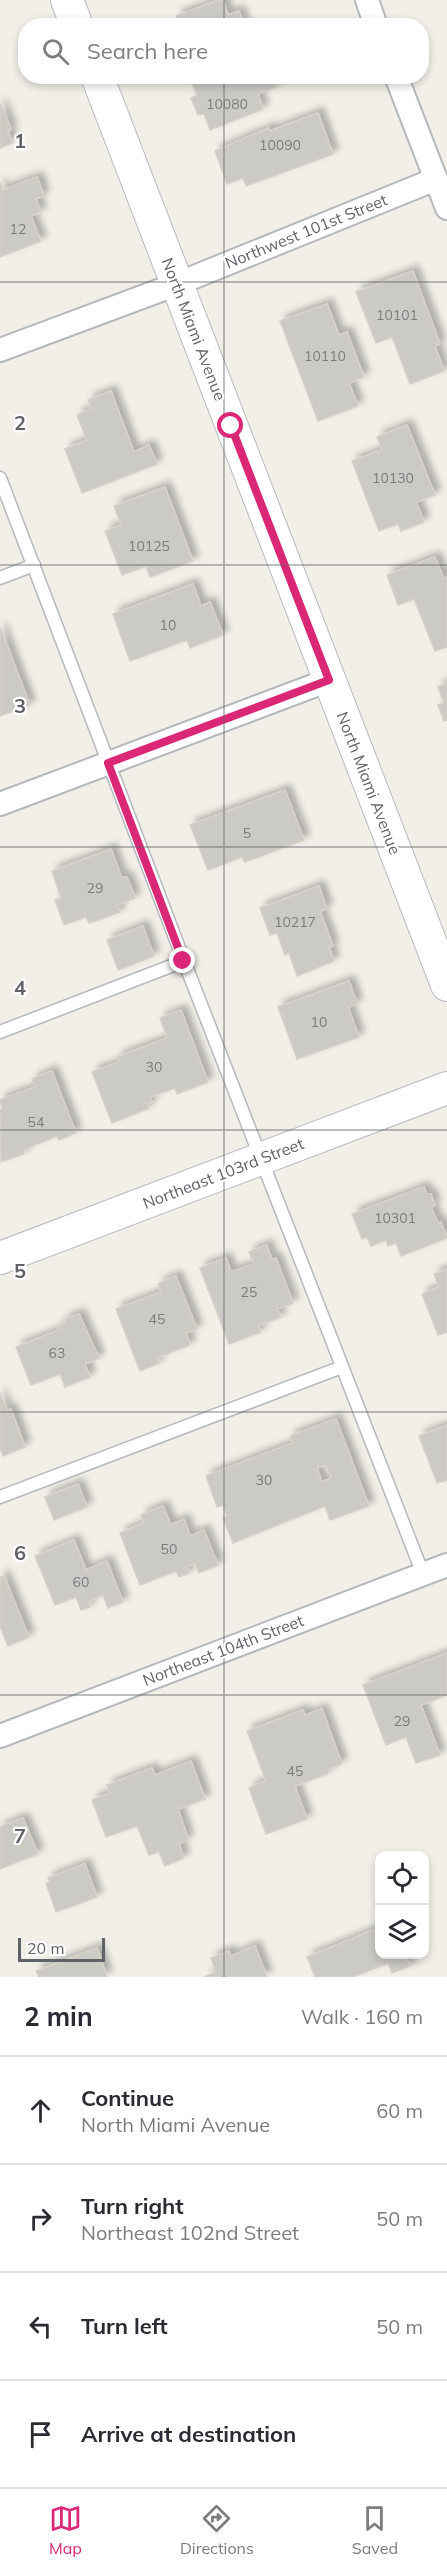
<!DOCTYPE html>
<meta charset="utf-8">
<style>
body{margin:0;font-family:Mulish,sans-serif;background:#f2f2f3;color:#2b2b33}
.controls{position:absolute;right:18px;bottom:18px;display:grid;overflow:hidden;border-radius:12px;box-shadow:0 3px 9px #0003}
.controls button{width:54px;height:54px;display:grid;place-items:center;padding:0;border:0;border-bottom:2px solid #e1e1e2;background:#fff;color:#2b2b33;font:30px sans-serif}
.scale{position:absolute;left:18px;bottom:15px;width:87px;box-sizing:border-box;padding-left:6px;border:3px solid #5f6368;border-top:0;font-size:16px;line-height:21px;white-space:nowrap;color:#5f6368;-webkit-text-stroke:4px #fff;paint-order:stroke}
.stop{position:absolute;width:18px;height:18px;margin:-14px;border:4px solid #db2777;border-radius:50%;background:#fff}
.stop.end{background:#db2777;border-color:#fff;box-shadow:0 2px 6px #0008}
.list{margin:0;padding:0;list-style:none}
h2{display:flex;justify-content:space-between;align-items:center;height:78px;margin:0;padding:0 24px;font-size:26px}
h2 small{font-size:20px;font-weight:400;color:#7c7c81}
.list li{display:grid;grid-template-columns:39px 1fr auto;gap:18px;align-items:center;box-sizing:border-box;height:108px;padding:0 24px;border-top:2px solid #e1e1e2}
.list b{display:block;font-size:22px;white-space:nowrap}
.list p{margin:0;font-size:20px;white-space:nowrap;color:#7c7c81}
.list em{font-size:20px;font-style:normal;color:#7c7c81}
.icon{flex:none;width:33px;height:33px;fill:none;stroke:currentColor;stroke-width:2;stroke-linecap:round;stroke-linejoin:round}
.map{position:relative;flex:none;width:447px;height:1977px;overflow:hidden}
.search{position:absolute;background:#fff;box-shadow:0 3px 9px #0003;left:18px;right:18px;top:18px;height:66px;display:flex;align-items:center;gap:15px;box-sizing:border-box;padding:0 21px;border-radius:24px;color:#7c7c81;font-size:22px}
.sheet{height:510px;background:#fff}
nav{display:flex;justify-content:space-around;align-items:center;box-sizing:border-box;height:84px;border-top:2px solid #e1e1e2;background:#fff;font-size:16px;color:#7c7c81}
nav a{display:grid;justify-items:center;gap:3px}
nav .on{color:#db2777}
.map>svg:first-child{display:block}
.building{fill:#cccac5;stroke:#d6d1c6;stroke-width:1.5;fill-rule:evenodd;filter:url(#shadow)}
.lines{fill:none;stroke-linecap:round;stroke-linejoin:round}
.lane-casing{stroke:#b5b8bc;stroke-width:15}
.street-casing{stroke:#b5b8bc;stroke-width:26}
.secondary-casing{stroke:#b6babf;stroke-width:34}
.lane{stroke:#fff;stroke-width:12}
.street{stroke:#fff;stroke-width:22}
.secondary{stroke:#fff;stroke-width:32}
.route{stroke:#db2777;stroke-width:8}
.grid{fill:none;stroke:#5f6368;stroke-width:1.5;stroke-opacity:0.55}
.labels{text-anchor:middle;stroke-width:4.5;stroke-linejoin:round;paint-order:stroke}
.number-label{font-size:14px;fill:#7a7d7f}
.street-label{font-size:16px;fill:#5f6368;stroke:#fff}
.grid-label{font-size:20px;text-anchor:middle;font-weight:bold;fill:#5f6368;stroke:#fff;stroke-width:4.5;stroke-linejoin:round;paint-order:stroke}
</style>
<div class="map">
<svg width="447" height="1977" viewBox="0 0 447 1977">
<defs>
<filter id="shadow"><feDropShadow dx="5.5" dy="-5.5" stdDeviation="3" flood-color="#0004"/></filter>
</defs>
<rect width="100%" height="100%" fill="#f1efe8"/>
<g class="building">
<path d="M219,0h4l5,15 11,-4 6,15h-65l-4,-10z"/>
<path d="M197,76h75l4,11 -18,7 5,15 -53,21 -6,-16 -6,1 -7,-17 6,-3 -7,-16z"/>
<path d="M0,103l11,26 -3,1 4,13 -12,5z"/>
<path d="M318,113l15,41 -87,32 -3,-8 -16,6 -12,-33 54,-23 1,3z"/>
<path d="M37,177l7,19 -8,3 5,13 -10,4 10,25 -41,16v-75l3,8z"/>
<path d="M413,271l27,73 -5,2 9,25 -34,13 -18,-47 -16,6 -20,-51z"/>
<path d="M327,304l12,31 8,-3 17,45 -15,6 9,23 -40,15 -38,-100z"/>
<path d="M111,391l23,61 15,-7 8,19 -75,29 -17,-44 22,-9 -10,-25 14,-6 -3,-9z"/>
<path d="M407,425l28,70 -19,7 8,20 -23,9 -3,-7 -19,7 -27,-70 30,-11 -5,-13z"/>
<path d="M165,487l28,74 -43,16 -4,-11 -24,9 -17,-44 16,-6 -7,-19z"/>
<path d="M435,557l9,22 3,-2v70l-12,4 -21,-52 -16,6 -11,-30z"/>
<path d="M193,584l8,22 9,-4 13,33 -33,13 -3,-8 -57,21 -17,-47z"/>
<path d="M0,627l30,78 -30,11z"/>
<path d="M447,683v37l-3,1 -6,-16 6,-2 -6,-16z"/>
<path d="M285,790l19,50 -59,22 -3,-5 -34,13 -18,-45z"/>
<path d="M111,849l11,29 5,-1 8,21 -18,7 3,7 -16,6 -15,5 -3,-6 -22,8 -9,-25 6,-2 -9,-27z"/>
<path d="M319,886l8,23 -7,2 13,35 -4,1 5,14 -37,15 -8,-23 -4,2 -8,-22 -7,2 -10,-27z"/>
<path d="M143,926l11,30 -36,14 -11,-30z"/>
<path d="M349,981l8,23 -9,3 11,30 -62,22 -19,-52z"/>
<path d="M181,1010l27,72 -31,12 -2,-6 -25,9 2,5 -5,2 2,4 -37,15 -20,-51 27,-10 -2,-5 50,-19 -7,-20z"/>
<path d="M52,1071l24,62 -17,7 -2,-4 -34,14 1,4 -23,8 -1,-52 2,-1 -2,-9 35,-13 -3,-8z"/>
<path d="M424,1187l3,8 4,-1 4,11 -4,2 7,16 3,-1 6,16 -46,18 -5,-13 -8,3 -2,-6 -15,6 -4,-9 -5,2 -10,-25z"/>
<path d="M267,1245l5,15 4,-2 17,45 -16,6 4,8 -23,9 3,6 -32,12 -29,-76 26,-10 5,14 23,-8 -5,-12z"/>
<path d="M447,1269v63l-9,3 -16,-41 17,-7 -5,-13z"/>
<path d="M176,1276l21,53 -11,4 4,12 -33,13 2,5 -19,8 -24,-62 45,-17 -3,-8z"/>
<path d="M79,1314l20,44 -14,6 5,13 -25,10 -5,-13 -29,11 -15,-38 43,-17 -1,-4 8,-4 -1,-3z"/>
<path d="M0,1393l7,18 4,-2 14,38 -22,9 -3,-8z"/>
<path d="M336,1419l33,87 -39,14 -5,-14 -92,37 -10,-25 4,-2 -4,-11 -6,2 -11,-31 87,-33 -3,-7zM326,1465l5,13 -9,4 -5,-14z"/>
<path d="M447,1425v55l-10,3 -18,-47z"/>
<path d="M78,1484l9,23 -33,13 -9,-23z"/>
<path d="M163,1506l8,19 13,-6 6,17 14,-6 14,35 -19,8 -4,-10 -9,4 3,6 -10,4 -3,-6 -36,14 -20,-52 24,-10 -3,-8z"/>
<path d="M74,1540l12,30 21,-9 16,41 -15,6 -5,-13 -15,7 2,5 -9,3 -5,-13 -21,8 -20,-49z"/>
<path d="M4,1576l25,61 -21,9 -8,-20v-49z"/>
<path d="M447,1653v42l-26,10 19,50 -24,8 -10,-26 -20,8 -23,-60z"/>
<path d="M322,1709l20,55 -14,5 1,4 -34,13 12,33 -41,15 -17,-46 17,-7 -19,-50 56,-21 2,5z"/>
<path d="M191,1761l14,38 -27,10 10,30 -9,5 5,14 -19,8 -6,-14 -10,3 -12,-29 -31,11 -14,-37 18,-7 -3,-8 45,-17 3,7z"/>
<path d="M23,1818l15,36 -38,15v-42z"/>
<path d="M85,1864l12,33 -41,15 -10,-29 4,-1 -2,-4z"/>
<path d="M376,1929l4,9v16h25l5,12 -18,7 -4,-10 -35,14h-38l-8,-20z"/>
<path d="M255,1946l12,31h-63l12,-5 -5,-14 18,-7 2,5z"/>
<path d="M97,1948l10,29h-68l-3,-6z"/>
</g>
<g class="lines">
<defs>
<g id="lane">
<path d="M0,478l184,483 239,613"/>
<path d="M0,578l34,-13"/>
<path d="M0,1032l184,-71"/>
<path d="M0,1497l342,-130"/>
</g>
<g id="street">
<path d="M367,0l9,26"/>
<path d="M396,76l51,132"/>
<path d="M0,350l177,-66 259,-105"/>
<path d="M0,804l329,-124"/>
<path d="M0,1736l447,-171"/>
</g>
<g id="secondary">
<path d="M67,0l10,26"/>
<path d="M97,76l350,909"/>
<path d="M0,1258l447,-170"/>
</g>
</defs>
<use href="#lane" class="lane-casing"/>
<use href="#street" class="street-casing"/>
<use href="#secondary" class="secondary-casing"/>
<use href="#lane" class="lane"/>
<use href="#street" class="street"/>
<use href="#secondary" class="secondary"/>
</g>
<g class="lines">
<path class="route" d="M183,961l-75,-198 221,-83 -98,-254"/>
</g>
<path class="grid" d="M224,0v26M224,76v1901M0,282h447M0,565h447M0,847h447M0,1130h447M0,1412h447M0,1695h447"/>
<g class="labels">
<g class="number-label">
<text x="227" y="109">10080</text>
<text x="280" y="150">10090</text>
<text x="18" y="234">12</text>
<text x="397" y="320">10101</text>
<text x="325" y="361">10110</text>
<text x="393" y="483">10130</text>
<text x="149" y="551">10125</text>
<text x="168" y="630">10</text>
<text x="247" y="838">5</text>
<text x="95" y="893">29</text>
<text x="295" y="927">10217</text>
<text x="319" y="1027">10</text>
<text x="154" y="1072">30</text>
<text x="36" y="1127">54</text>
<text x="395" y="1223">10301</text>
<text x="249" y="1297">25</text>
<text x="157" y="1324">45</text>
<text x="57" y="1358">63</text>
<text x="264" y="1485">30</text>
<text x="169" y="1554">50</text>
<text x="81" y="1587">60</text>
<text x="402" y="1726">29</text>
<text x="295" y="1776">45</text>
</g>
<g class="street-label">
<text transform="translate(306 231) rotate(-22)" y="6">Northwest 101st Street</text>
<text transform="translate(194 329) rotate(69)" y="6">North Miami Avenue</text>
<text transform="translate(369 783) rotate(69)" y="6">North Miami Avenue</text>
<text transform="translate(223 1173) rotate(-21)" y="6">Northeast 103rd Street</text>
<text transform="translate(223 1650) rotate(-21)" y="6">Northeast 104th Street</text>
</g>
</g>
<g class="grid-label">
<text x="20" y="148">1</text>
<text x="20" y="430">2</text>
<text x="20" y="713">3</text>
<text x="20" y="995">4</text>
<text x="20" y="1278">5</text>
<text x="20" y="1560">6</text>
<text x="20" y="1843">7</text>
</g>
</svg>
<div class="controls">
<button><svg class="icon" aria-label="locate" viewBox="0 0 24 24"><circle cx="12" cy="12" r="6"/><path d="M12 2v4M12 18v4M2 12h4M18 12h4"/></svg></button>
<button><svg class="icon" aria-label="layers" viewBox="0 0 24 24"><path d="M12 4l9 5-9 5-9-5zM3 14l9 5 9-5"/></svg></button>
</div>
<div class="scale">20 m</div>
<div class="stop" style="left:231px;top:426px"></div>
<div class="stop end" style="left:183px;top:961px"></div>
<div class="search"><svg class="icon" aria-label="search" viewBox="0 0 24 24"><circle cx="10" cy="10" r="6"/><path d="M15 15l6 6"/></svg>Search here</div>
</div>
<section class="sheet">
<h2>2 min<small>Walk · 160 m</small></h2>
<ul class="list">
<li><svg class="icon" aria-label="ahead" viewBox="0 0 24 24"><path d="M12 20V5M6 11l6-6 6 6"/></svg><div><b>Continue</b><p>North Miami Avenue</p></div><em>60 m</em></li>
<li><svg class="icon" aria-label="right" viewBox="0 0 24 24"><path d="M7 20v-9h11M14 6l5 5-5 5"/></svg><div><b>Turn right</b><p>Northeast 102nd Street</p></div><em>50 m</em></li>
<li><svg class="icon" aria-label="left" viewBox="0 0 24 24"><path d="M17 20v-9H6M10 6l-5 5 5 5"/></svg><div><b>Turn left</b></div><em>50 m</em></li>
<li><svg class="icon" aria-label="arrive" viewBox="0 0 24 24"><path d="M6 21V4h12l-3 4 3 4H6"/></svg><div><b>Arrive at destination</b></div></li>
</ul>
</section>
<nav>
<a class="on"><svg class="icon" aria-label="map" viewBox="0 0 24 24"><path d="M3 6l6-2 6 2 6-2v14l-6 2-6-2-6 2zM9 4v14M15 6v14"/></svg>Map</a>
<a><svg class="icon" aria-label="directions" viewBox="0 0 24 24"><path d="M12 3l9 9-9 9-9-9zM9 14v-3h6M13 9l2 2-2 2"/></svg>Directions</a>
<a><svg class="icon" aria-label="saved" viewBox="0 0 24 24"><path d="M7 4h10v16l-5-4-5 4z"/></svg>Saved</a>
</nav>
